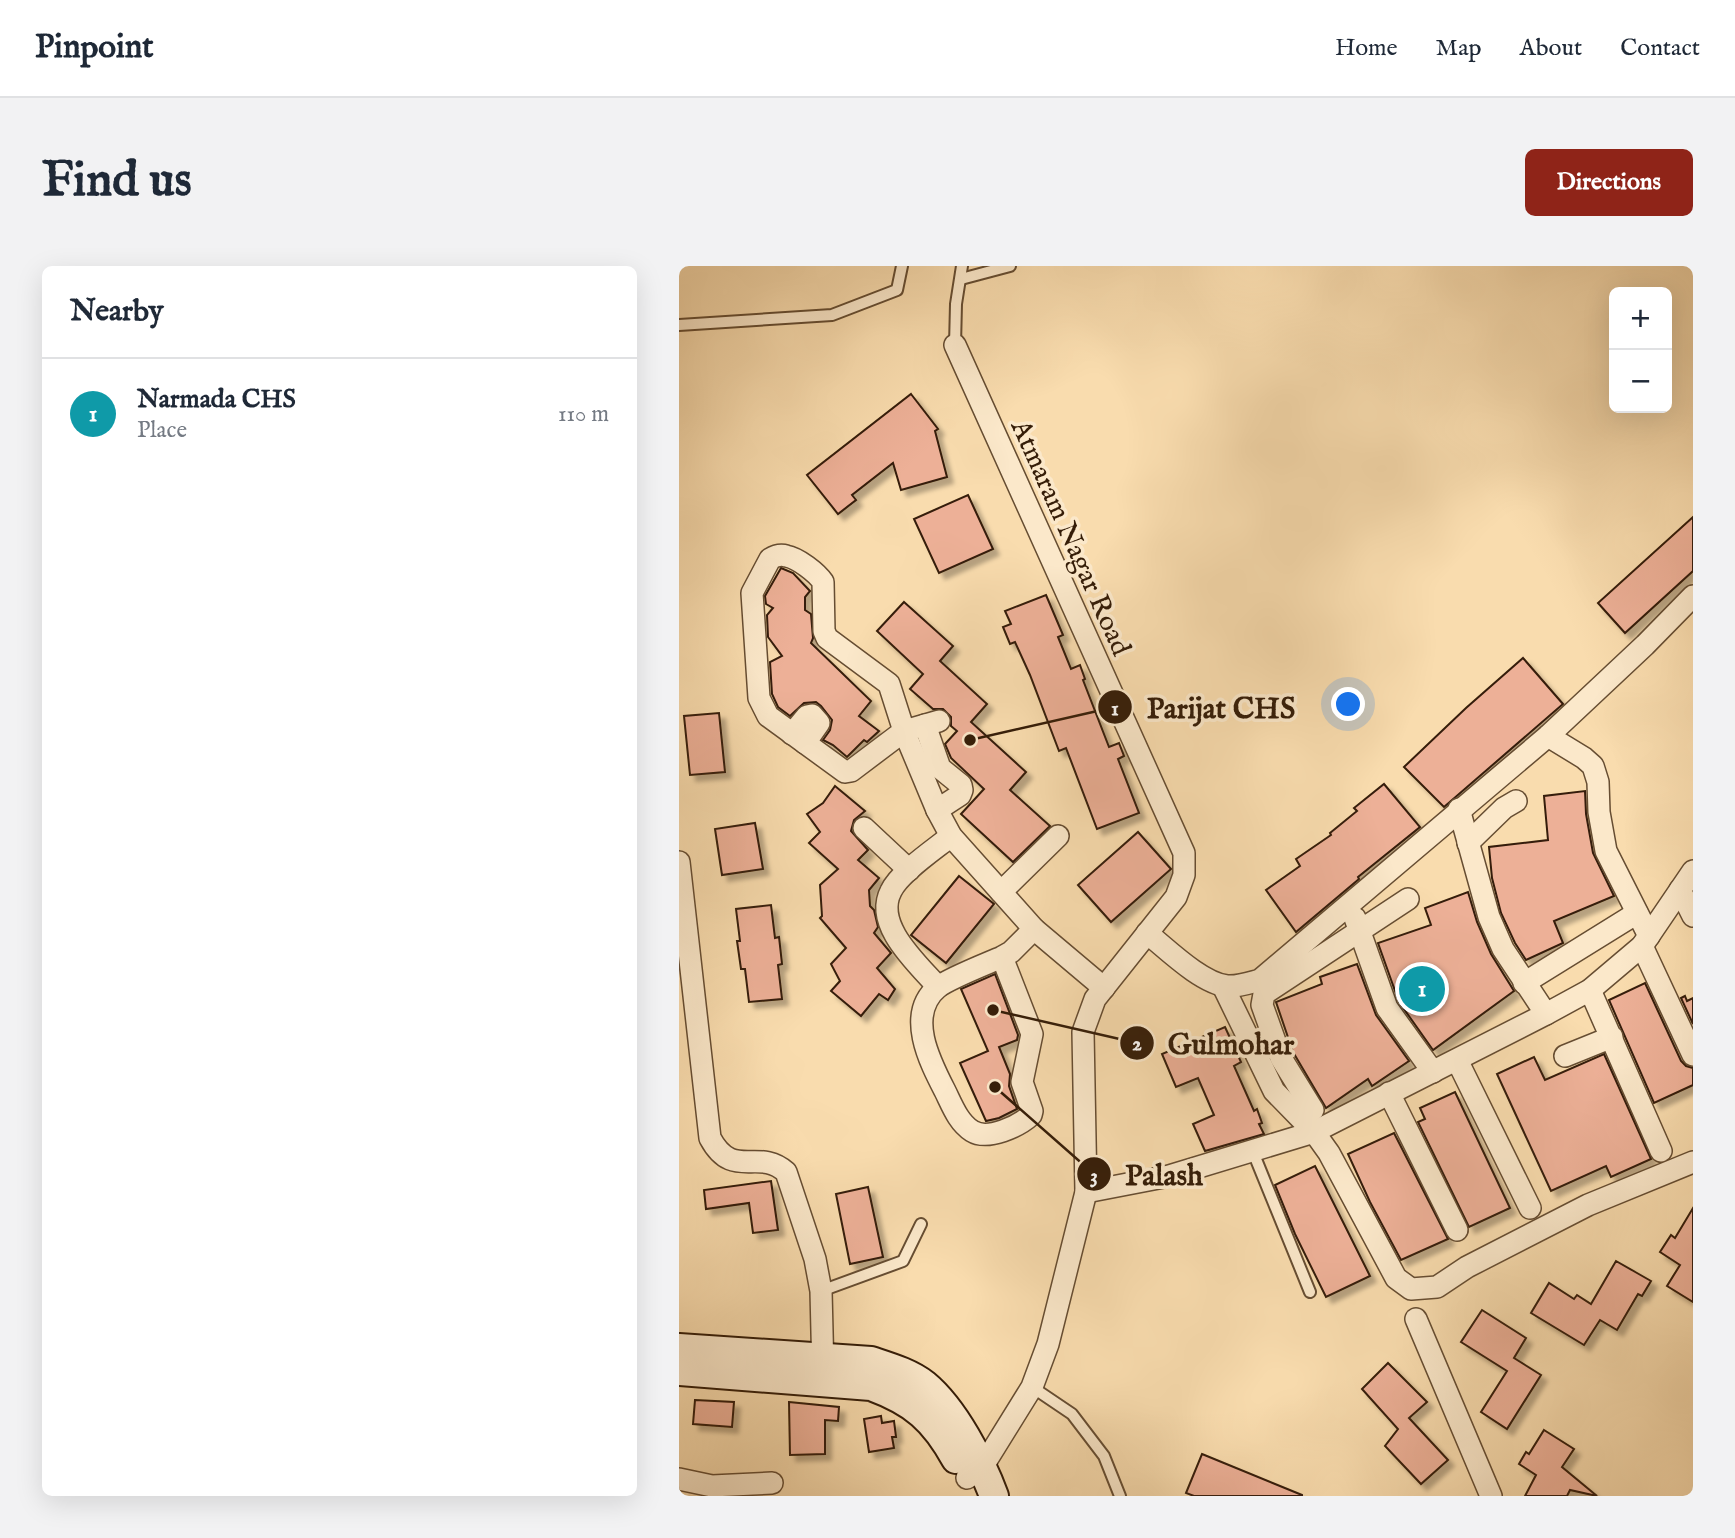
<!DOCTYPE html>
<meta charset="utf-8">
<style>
body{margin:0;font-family:"IM FELL English",serif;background:#f2f2f3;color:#1f2937}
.controls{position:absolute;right:21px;top:21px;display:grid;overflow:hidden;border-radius:10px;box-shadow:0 7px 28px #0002}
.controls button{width:63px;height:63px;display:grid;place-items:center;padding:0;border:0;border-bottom:2px solid #e0e1e3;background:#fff;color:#1f2937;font:35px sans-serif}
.you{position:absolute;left:670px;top:439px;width:24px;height:24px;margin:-18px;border:5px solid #fff;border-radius:50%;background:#1a73e8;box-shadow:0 0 0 10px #1a73e833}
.badge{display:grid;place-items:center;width:46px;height:46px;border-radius:50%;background:#8f2418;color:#fff;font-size:23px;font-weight:700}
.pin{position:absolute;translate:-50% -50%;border:4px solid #fff;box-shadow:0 2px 7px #0006}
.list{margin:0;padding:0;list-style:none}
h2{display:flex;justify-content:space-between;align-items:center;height:91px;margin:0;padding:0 28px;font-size:30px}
h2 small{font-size:23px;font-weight:400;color:#747a83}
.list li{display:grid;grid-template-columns:46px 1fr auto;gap:21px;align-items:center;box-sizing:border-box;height:112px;padding:0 28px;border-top:2px solid #e0e1e3}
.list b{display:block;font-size:26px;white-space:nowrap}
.list p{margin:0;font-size:23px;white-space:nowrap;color:#747a83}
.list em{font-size:23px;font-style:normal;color:#747a83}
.map{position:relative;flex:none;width:1014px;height:1230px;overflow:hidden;border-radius:10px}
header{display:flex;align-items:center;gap:42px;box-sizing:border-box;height:98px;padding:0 35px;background:#fff;border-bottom:2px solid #e0e1e3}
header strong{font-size:33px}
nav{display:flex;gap:38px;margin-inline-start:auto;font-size:24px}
.intro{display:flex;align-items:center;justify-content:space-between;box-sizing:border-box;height:168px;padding:0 42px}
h1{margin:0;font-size:49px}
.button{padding:18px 32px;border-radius:10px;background:#8f2418;color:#fff;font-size:24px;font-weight:700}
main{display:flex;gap:42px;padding:0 42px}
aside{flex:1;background:#fff;border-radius:10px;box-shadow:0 7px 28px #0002}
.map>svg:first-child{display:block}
.building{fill:#edb097;stroke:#351d08;stroke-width:2;filter:url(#shadow)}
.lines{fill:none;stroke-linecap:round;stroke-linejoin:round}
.lane-casing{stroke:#664d32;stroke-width:14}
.street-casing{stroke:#664d32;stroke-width:24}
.secondary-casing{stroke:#351d08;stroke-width:32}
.lane{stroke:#fbe8ca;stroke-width:10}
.street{stroke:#fbe8ca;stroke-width:21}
.secondary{stroke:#fbe8ca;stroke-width:28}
.labels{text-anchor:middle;stroke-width:7;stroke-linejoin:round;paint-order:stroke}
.street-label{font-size:28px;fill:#351d08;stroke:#fbe8ca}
.leader{fill:none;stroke:#351d08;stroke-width:2.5}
.callout-dot{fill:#351d08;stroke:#fbe8ca;stroke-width:2.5}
.mark-label{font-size:21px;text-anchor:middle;font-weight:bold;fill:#fff}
.callout-label{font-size:30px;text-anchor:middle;font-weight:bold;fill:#351d08;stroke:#fbe8ca;stroke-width:7;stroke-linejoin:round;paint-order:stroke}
</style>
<header>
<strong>Pinpoint</strong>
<nav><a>Home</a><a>Map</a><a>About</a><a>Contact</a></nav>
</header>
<div class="intro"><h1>Find us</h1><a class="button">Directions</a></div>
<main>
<aside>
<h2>Nearby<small></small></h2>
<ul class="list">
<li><span class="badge" style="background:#0f9aa8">1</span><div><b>Narmada CHS</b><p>Place</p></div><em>110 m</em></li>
</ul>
</aside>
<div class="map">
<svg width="1014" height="1230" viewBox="0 0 1014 1230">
<defs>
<filter id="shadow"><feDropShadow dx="6" dy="6" stdDeviation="2" flood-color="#0004"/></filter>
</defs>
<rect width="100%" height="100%" fill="#f9dcae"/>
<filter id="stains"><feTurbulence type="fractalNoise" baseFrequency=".00286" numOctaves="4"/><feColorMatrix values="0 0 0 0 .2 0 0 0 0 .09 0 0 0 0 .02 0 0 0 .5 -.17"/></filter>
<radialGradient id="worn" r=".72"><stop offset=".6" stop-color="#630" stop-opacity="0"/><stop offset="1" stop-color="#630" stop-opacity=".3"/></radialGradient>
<g class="building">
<path d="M232,128l27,35 -3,2 12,46 -46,13 -8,-27 -41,32 4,5 -18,14 -31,-39z"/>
<path d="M289,229l25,54 -54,24 -25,-54z"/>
<path d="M1014,251v54l-68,62 -27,-30z"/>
<path d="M102,302l12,5 17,18 -5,6v13l6,4 2,24 -2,5 60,58 -12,15 20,15 -12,11 -3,-2 -17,17 -14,-12 -10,-5 7,-10 2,-10 -11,-14 -5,-4 -12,1 -14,13 -12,-9 -6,-13 -2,-32 12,-6 -14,-19 -1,-22 6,-7 -7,-4 -1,-8z"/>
<path d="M367,329l17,40 -5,2 13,32 9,-4 5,14 -2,1 26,67 10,-4 5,13 -6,3 21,54 -42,16 -31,-81 -7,3 -29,-76 -15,-33 -5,2 -7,-17 8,-3 -6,-13z"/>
<path d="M225,336l49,44 -13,15 47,43 -16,18 55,50 -16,18 40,36 -37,36 -52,-48 23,-25 -33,-31 -6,-14 12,-13 -6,-5v-9l-8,-8h-10l-23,-20 13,-15 -46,-43z"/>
<path d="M844,392l40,46 -119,103 -40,-40 62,-59z"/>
<path d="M40,447l6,59 -35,3 -6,-59z"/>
<path d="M705,518l36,43 -62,50 1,2 -63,53 -30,-42 34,-24 -4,-7 35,-24 -1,-2 27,-22 -3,-3z"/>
<path d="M156,520l30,25 -11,9 -3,11 17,19 -10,10 21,18 -10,12 1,16 4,4 4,17 -4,6 17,20 -14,15 18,21 -7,11 -9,-6 -18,22 -30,-25 9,-10 -9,-17 15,-16 -26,-30 2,-2 -2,-31 18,-16 -29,-26 11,-11 -13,-18 16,-11z"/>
<path d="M906,525l1,23 7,39 21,43 -60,25 9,22 -37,17 -11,-17 -14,-30 -9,-35 -3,-31 59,-7 -4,-44z"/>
<path d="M76,557l8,46 -41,6 -7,-46z"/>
<path d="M459,566l33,37 -60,53 -33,-37z"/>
<path d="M280,610l35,28 -48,59 -35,-28z"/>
<path d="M789,626l9,30 14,32 23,37 -81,59 -34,-48 -21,-59 53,-18 -6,-17z"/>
<path d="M92,639l4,33 4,-1 3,27 -4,1 4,34 -33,3 -4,-33h-4l-4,-28h3l-4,-32z"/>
<path d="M678,698l19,51 33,46 -37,25 -4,-7 -42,29 -33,-56 -17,-50 46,-18 -2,-7z"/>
<path d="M316,708l23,61 -1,5 -18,7 11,27 -1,12 8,23 -18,9 -13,3 -26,-58 28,-12 -27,-62z"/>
<path d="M966,717l36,78 5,5 7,2v17l-39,18 -45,-103z"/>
<path d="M1006,730l2,5 6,-3v26l-12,-26z"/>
<path d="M546,761l16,35 -7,4 20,45 3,-2 5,14 -3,1 5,10 -59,17 -12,-27 21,-9 -16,-37 -22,9 -14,-33z"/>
<path d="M925,788l47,105 -40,18 -5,-11 -55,25 -54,-117 37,-17 11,23z"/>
<path d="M776,826l55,116 -41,19 -51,-105 7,-3 -5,-11z"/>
<path d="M715,867l54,106 -47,21 -31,-58 -22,-48z"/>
<path d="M636,900l55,110 -44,21 -31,-63 -20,-49z"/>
<path d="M92,915l7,49 -25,3 -4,-30 -43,6 -2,-19z"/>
<path d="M189,921l15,70 -33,7 -14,-70z"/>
<path d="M1014,942v94l-26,-16 13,-21 -20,-13 11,-17 4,3z"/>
<path d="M937,995l35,20 -9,15 -4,-2 -21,36 -17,-10 -16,25 -53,-32 18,-30 25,16 3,-4 14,9z"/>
<path d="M803,1044l44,28 -12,20 27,17 -34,54 -26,-17 26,-41 -46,-29z"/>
<path d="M709,1097l39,39 -18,16 39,42 -27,24 -36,-38 13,-17 -36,-40z"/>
<path d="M16,1134l39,2 -2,25 -39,-3z"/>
<path d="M110,1136l50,5 -1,14 -13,-1v34l-35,1z"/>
<path d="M202,1150l1,7 12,-2 2,16h-4l2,11 -25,4 -5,-33z"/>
<path d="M865,1164l30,19 -12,18 35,29 -27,-6 -3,6h-42l11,-21 -17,-11 7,-12 3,2z"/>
<path d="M523,1188l100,41v1h-108l-8,-3z"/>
</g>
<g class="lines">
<defs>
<g id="lane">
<path d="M282,13l49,-13"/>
<path d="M0,59l153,-10 65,-25 5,-24"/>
<path d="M276,79l1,-41 6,-38"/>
<path d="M574,886l57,140"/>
<path d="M142,1025l82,-30 18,-37"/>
<path d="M353,1121l40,27 32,42 16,40"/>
</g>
<g id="street">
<path d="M276,79l229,508v22l-8,22 -81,102 -12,33 3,160 -38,152 -16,43 -49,79 -16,12"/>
<path d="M260,455l-35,10 -53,40 -6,1 -77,-56 -9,-18 -7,-105 18,-34c5,-3 10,-5 16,-3 12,2 31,17 37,26l1,49 3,7 62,46 15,47 33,79 14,26 83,93 70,59"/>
<path d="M246,459l15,43 21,17 1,5 -2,5 -23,15"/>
<path d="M113,468l15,-18 5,-1 7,8 -14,20"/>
<path d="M869,470l36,22 9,8 5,16 1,30 7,39 43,85"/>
<path d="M780,543l30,108 14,32 43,65"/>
<path d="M185,562l45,42"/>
<path d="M789,577l36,-35 12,-7"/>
<path d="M0,596l31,276c23,43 48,9 76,34l29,87 6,32 2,82"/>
<path d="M1001,624l13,26"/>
<path d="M322,626l57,-56"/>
<path d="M676,652l32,90 46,64"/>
<path d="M468,667c20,16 54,50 80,53 11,1 22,-3 33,-6l288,-244 97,-91 48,-49"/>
<path d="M963,680l51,109"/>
<path d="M323,691l30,77 -10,48 10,29 -1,4c-12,11 -43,26 -59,16 -14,-9 -20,-26 -27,-40 -15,-29 -40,-77 -7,-104 12,-9 48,-23 64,-30l9,-5 23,-23"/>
<path d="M845,717l113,-70"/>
<path d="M544,720l51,105 40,41 15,21 67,125 15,11 26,-2 30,-20 121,-62 105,-43"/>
<path d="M259,721c-20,-23 -65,-62 -47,-96 8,-18 44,-42 60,-55"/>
<path d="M911,724l71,161"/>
<path d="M886,790l47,-19"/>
<path d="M778,794l73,148"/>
<path d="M710,827l68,137"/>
<path d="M634,844l-32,-52 -19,-53 2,-11 144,-95"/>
<path d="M407,926l83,-16 145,-44 232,-118 44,-24 52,-44 51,-75"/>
<path d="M737,1053l75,177"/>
<path d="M0,1213l33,7 60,-3"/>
</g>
<g id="secondary">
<path d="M0,1082l192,13c18,6 39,12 54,24 29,24 56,76 69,111"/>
<path d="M0,1105l192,15c43,16 63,33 85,73"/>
</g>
</defs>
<use href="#lane" class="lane-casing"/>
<use href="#street" class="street-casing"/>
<use href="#secondary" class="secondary-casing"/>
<use href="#lane" class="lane"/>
<use href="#street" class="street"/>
<use href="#secondary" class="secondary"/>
</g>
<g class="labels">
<g class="street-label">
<text transform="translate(393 271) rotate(66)" y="10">Atmaram Nagar Road</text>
</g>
</g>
<path class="leader" d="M291 474L436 441M314 744L458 777M316 821L415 908"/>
<g class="callout-dot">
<circle cx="291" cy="474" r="7"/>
<circle cx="314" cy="744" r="7"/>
<circle cx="316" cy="821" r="7"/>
<circle cx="436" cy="441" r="18"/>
<circle cx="458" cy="777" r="18"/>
<circle cx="415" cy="908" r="18"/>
</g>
<g class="mark-label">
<text x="436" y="449">1</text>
<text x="458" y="784">2</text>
<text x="415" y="916">3</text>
</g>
<g class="callout-label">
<text x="542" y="452">Parijat CHS</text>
<text x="552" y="788">Gulmohar</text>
<text x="485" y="919">Palash</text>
</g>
<rect width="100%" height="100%" filter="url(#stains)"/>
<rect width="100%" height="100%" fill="url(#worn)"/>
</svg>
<div class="controls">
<button>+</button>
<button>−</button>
</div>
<div class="you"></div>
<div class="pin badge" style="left:743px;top:723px;background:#0f9aa8">1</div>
</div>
</main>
